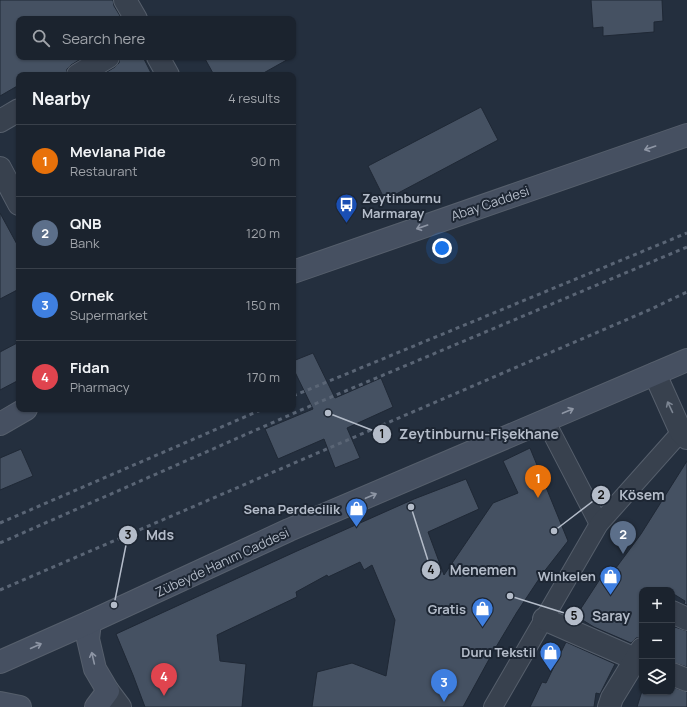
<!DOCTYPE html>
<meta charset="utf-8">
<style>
body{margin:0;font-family:Manrope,sans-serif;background:#242b36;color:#f1f3f6}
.controls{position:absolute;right:12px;bottom:12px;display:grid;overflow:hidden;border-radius:8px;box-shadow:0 1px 3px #0004}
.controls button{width:36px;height:36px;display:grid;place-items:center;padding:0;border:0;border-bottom:1px solid #39404a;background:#1b232e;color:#f1f3f6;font:20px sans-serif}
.you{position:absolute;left:442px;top:248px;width:14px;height:14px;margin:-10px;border:3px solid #fff;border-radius:50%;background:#1a73e8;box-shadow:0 0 0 6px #1a73e833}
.badge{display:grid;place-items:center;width:26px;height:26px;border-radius:50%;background:#8ab4f8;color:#fff;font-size:13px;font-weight:700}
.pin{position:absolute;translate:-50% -33px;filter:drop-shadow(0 1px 2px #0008)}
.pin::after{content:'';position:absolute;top:21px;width:14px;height:12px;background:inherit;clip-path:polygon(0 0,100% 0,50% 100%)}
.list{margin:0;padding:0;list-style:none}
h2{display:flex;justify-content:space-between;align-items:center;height:52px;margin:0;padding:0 16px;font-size:17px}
h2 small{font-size:13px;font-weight:400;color:#a0a4aa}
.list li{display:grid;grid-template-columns:26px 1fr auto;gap:12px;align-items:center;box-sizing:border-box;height:72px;padding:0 16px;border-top:1px solid #39404a}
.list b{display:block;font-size:15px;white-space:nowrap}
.list p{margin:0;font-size:13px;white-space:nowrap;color:#a0a4aa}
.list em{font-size:13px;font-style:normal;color:#a0a4aa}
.icon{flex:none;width:22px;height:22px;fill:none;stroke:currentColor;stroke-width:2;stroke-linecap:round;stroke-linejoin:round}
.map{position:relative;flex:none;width:687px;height:707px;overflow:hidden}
.search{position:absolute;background:#1b232e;box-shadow:0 1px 3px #0004;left:16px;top:16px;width:280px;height:44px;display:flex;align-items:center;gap:10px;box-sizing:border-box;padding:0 14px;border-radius:8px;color:#a0a4aa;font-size:15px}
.panel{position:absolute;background:#1b232e;box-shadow:0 1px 3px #0004;left:16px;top:72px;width:280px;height:340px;border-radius:8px}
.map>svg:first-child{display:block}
.building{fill:#455162;stroke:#1f2835}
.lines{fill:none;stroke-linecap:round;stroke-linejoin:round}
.pedestrian-casing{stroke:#565f6c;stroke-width:20}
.minor-casing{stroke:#565f6c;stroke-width:24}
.secondary-casing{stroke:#565f6c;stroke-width:24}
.pedestrian{stroke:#38414e;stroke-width:18}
.minor{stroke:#38414e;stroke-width:22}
.secondary{stroke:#465061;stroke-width:22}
.rail{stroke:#5a6575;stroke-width:3;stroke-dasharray:4 4;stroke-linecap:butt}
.oneway{stroke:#8e96a5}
.oneway2{stroke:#7c8592}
.labels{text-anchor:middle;stroke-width:4;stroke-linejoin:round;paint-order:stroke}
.poi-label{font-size:13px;font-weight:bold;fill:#b4bcc9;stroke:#1d2633;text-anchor:end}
.street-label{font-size:13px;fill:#b4bcc9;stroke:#1d2633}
.leader{fill:none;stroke:#b4bcc9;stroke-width:1.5}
.callout-dot{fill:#b4bcc9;stroke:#1d2633;stroke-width:1.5}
.mark-label{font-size:12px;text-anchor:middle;font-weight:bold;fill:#111}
.callout-label{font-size:14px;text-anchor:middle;font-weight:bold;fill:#b4bcc9;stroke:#1d2633;stroke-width:4;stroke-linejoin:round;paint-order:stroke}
</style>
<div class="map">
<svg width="687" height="707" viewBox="0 0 687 707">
<rect width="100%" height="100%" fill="#242f3e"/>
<g class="building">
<path d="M0,0h113l1,6 8,13h-103v38h65l-13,8 -4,4 -1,6h-47v10l-19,11z"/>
<path d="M591,0h71l1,21 -9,1v10l-51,4v-9l-10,1z"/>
<path d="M120,57h23l9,18h-50l13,-8 4,-4z"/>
<path d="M204,57h88l-32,18h-46z"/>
<path d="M481,107l17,33 -113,60 -17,-34z"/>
<path d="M0,213l19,35v41l-19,10z"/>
<path d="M19,342v38l-19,10v-38z"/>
<path d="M313,353l22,45 46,-20 12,29 -46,21 13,30 -25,10 -11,-29 -46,20 -13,-30 48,-20 -20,-41v-7z"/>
<path d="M530,448l38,93 -25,32 -26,39 -24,40 -30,55h-151l5,-35 35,-9 34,13 9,-56 -23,-55 -8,5 -4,-8 -32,15 -1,-2 -31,17 1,5 -80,38 3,26 26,3 -4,43h-97l-12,-32 -17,-41 181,-83 117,-52 52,-20 13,30 -51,23 16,43 49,-72 25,-10 -15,-32z"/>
<path d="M21,449l12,27 -33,14v-32z"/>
<path d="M687,461v144l-3,-1 1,-3 -13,-8v-3h-30v47l-6,1 -5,5 -37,-16 -18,-11 26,-40 5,4 34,-46z"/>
<path d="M675,627l12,4v36l-15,-5v-28z"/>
<path d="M566,642l49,22 -15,30 -4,-1 -2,14h-64l12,-25 4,1z"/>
<path d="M672,687l15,5v15h-50l5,-16 30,1z"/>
</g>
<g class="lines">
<defs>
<g id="pedestrian">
<path d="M545,420l54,104"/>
<path d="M493,707l106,-183 82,-92"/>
</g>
<g id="minor">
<path d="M125,0l11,19"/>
<path d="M158,57l10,18"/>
<path d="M78,75l30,-18"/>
<path d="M0,121l19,-11"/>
<path d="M0,168l19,36"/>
<path d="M655,374l26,58 6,6"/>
<path d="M672,612l15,7"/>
<path d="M544,619l98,43"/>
<path d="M672,674l15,6"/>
<path d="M108,691l12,16"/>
<path d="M609,707l3,-9 30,-49"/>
</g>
<g id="secondary">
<path d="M293,272l394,-137"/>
<path d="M0,424l26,-15"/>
<path d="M90,622l-2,17 7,30 13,22 -12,16"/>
<path d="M0,662l90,-40 199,-92 398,-170"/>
<path d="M0,703l20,4"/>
</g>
</defs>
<use href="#pedestrian" class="pedestrian-casing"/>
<use href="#minor" class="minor-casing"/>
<use href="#secondary" class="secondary-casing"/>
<use href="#pedestrian" class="pedestrian"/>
<use href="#minor" class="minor"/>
<use href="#secondary" class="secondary"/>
<g class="rail">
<path d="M293,396l394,-163"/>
<path d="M0,523l263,-114"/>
<path d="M0,543l317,-140 370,-156"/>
<path d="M0,590l649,-280 38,-18"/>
</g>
</g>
<defs><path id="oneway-shaft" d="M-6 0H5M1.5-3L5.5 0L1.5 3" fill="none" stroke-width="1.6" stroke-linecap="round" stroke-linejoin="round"/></defs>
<g class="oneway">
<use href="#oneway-shaft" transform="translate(650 148) rotate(161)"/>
<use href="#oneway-shaft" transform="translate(422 227) rotate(161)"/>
<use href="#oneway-shaft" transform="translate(568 411) rotate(-23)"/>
<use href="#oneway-shaft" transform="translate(371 496) rotate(-23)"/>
<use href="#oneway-shaft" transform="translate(36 646) rotate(-24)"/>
<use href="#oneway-shaft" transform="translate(93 658) rotate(-103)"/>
</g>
<use class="oneway2" href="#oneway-shaft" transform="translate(670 407) rotate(-115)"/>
<defs>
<symbol id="bus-pin" viewBox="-11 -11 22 30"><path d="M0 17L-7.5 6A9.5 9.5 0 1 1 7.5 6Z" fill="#1a4fb4" stroke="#1d2633"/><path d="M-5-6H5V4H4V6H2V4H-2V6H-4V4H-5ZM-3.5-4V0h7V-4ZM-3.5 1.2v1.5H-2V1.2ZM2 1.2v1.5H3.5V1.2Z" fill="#fff"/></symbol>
<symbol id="shop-pin" viewBox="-11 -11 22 30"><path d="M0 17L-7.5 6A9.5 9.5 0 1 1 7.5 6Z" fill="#3f7fe0" stroke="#1d2633"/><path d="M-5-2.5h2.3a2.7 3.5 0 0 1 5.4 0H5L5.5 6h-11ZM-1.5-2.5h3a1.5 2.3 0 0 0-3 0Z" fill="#fff"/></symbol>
</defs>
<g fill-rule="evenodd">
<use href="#bus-pin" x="334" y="192" width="25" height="34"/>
<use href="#shop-pin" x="344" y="496" width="25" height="34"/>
<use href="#shop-pin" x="598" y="564" width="25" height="34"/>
<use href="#shop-pin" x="470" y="596" width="25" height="34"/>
<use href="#shop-pin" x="538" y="640" width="25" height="34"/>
</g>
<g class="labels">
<g class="poi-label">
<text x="362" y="203" text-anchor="start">Zeytinburnu<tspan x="362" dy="15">Marmaray</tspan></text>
<text x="340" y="514">Sena Perdecilik</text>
<text x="596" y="581">Winkelen</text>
<text x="466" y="614">Gratis</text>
<text x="536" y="657">Duru Tekstil</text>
</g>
<g class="street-label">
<text transform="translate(490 203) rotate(-19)" y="5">Abay Caddesi</text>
<text transform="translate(222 562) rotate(-25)" y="5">Zübeyde Hanım Caddesi</text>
</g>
</g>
<path class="leader" d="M328 413L382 434M554 531L601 495M114 605L128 535M411 507L431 570M510 596L574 616"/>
<g class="callout-dot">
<circle cx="328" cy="413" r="4"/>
<circle cx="554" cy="531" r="4"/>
<circle cx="114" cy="605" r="4"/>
<circle cx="411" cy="507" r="4"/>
<circle cx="510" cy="596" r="4"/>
<circle cx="382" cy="434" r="10"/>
<circle cx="601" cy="495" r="10"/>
<circle cx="128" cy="535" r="10"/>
<circle cx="431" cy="570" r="10"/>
<circle cx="574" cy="616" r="10"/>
</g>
<g class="mark-label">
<text x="382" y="438">1</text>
<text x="601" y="499">2</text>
<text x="128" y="539">3</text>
<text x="431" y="574">4</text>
<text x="574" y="620">5</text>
</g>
<g class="callout-label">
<text x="479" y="439">Zeytinburnu-Fişekhane</text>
<text x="642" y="500">Kösem</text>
<text x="160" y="540">Mds</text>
<text x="483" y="575">Menemen</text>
<text x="611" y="621">Saray</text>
</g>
</svg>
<div class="controls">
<button>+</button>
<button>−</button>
<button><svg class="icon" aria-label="layers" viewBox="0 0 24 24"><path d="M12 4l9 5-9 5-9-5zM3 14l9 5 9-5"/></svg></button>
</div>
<div class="you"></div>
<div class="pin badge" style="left:538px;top:498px;background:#e8710a">1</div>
<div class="pin badge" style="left:623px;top:554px;background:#5c6f8a">2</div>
<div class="pin badge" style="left:444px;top:702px;background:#3f7fe0">3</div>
<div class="pin badge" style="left:164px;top:696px;background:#e0444e">4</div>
<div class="search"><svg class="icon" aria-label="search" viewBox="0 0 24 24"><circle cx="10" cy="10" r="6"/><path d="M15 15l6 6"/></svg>Search here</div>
<section class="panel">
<h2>Nearby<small>4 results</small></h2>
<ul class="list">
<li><span class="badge" style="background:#e8710a">1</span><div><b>Mevlana Pide</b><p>Restaurant</p></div><em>90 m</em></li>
<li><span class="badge" style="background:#5c6f8a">2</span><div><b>QNB</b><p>Bank</p></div><em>120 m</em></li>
<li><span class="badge" style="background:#3f7fe0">3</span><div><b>Ornek</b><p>Supermarket</p></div><em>150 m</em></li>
<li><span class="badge" style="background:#e0444e">4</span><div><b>Fidan</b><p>Pharmacy</p></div><em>170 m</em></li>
</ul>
</section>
</div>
